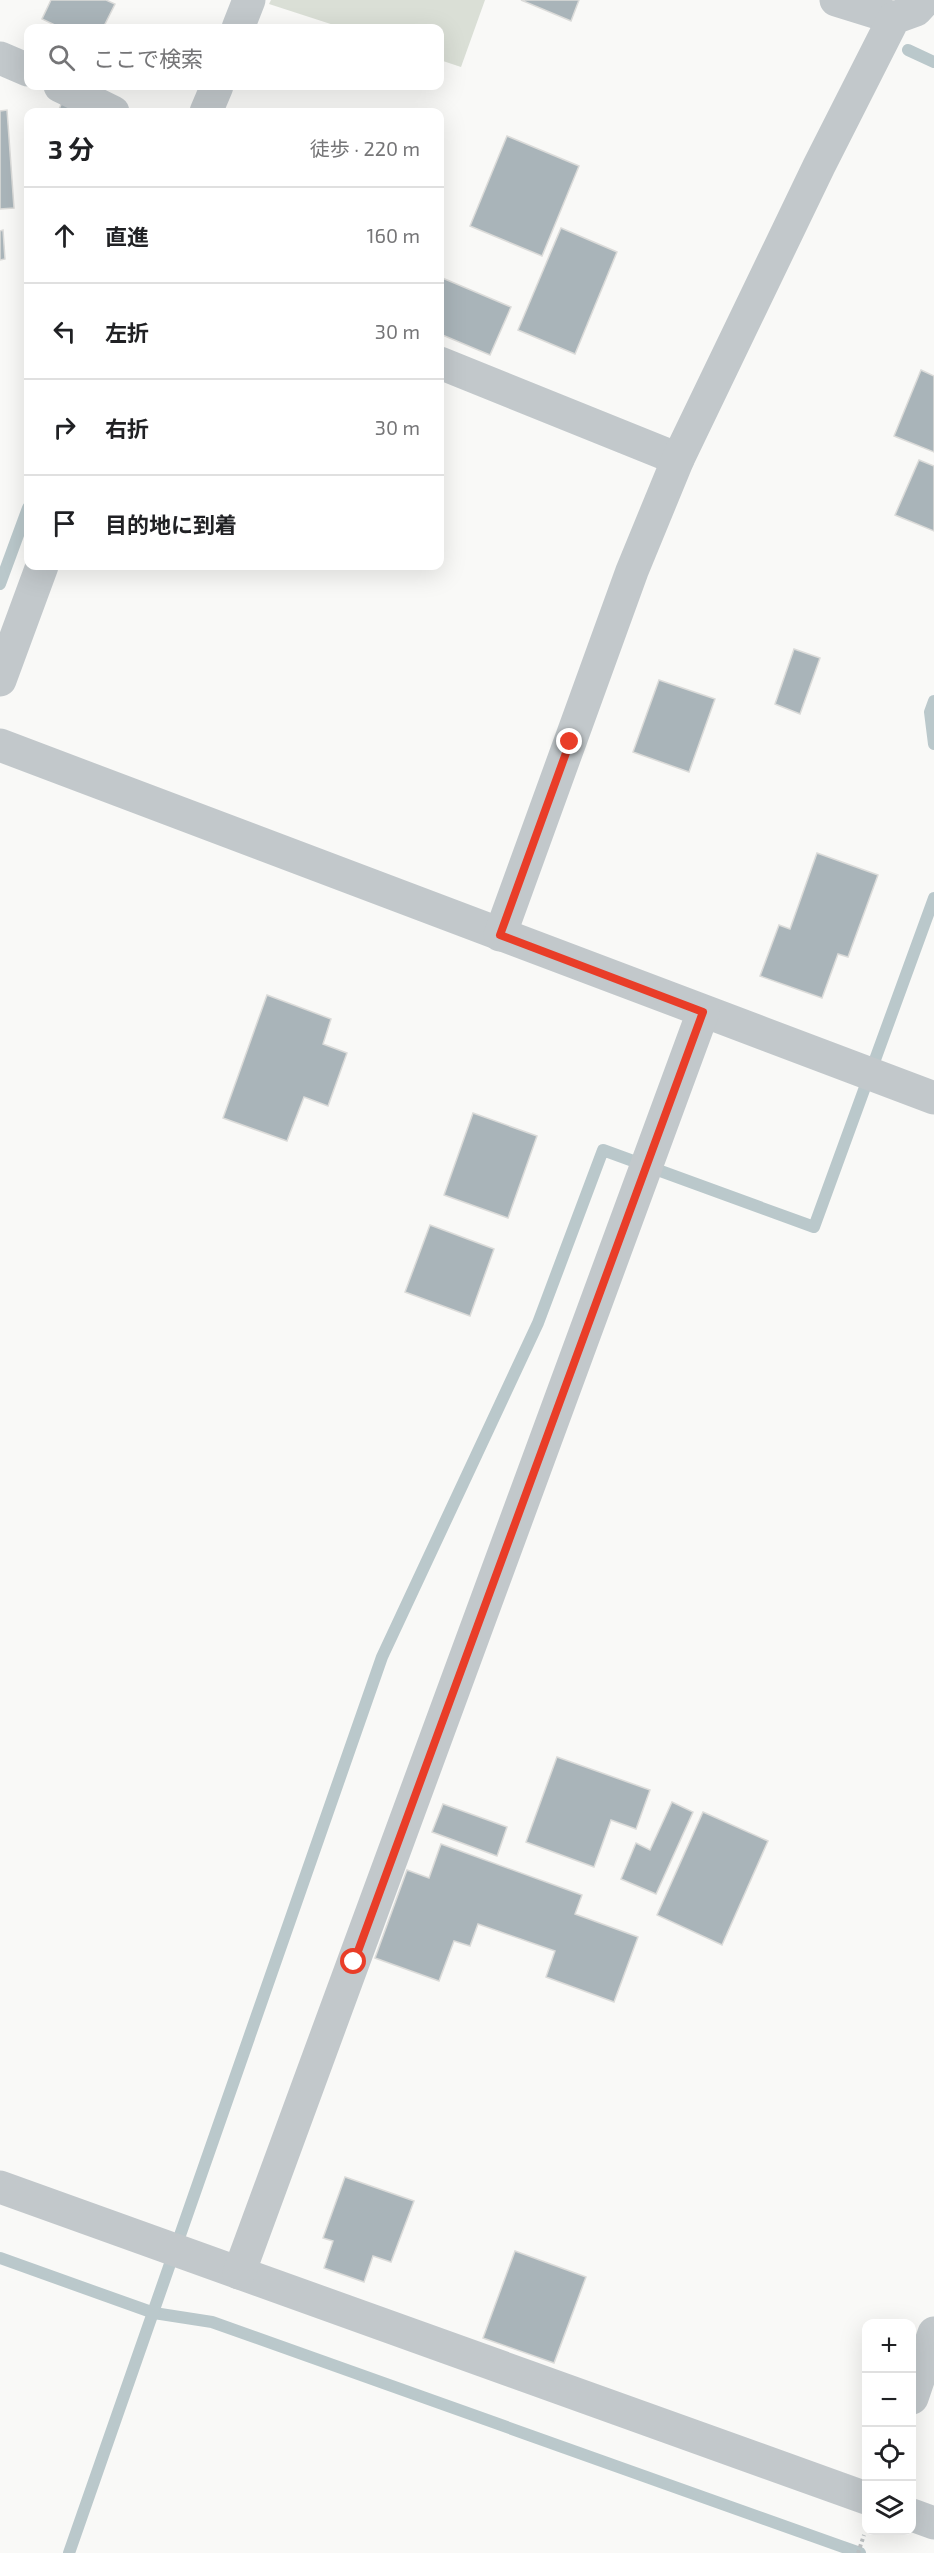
<!DOCTYPE html>
<html lang="ja">
<meta charset="utf-8">
<style>
body{margin:0;font-family:"Exo 2","Noto Sans JP",sans-serif;background:#f6f6f6;color:#202124}
.controls{position:absolute;right:18px;bottom:18px;display:grid;overflow:hidden;border-radius:12px;box-shadow:0 6px 24px #0002}
.controls button{width:54px;height:54px;display:grid;place-items:center;padding:0;border:0;border-bottom:2px solid #e0e0e0;background:#fff;color:#202124;font:30px sans-serif}
.stop{position:absolute;width:18px;height:18px;margin:-14px;border:4px solid #e93d28;border-radius:50%;background:#fff}
.stop.end{background:#e93d28;border-color:#fff;box-shadow:0 2px 6px #0008}
.list{margin:0;padding:0;list-style:none}
h2{display:flex;justify-content:space-between;align-items:center;height:78px;margin:0;padding:0 24px;font-size:26px}
h2 small{font-size:20px;font-weight:400;color:#757577}
.list li{display:grid;grid-template-columns:39px 1fr auto;gap:18px;align-items:center;box-sizing:border-box;height:96px;padding:0 24px;border-top:2px solid #e0e0e0}
.list b{display:block;font-size:22px;white-space:nowrap}
.list em{font-size:20px;font-style:normal;color:#757577}
.icon{flex:none;width:33px;height:33px;fill:none;stroke:currentColor;stroke-width:2;stroke-linecap:round;stroke-linejoin:round}
.map{position:relative;flex:none;width:934px;height:2553px;overflow:hidden}
.search{position:absolute;background:#fff;box-shadow:0 6px 24px #0002;left:24px;top:24px;width:420px;height:66px;display:flex;align-items:center;gap:15px;box-sizing:border-box;padding:0 21px;border-radius:12px;color:#757577;font-size:22px}
.panel{position:absolute;background:#fff;box-shadow:0 6px 24px #0002;left:24px;top:108px;width:420px;height:462px;border-radius:12px}
.map>svg:first-child{display:block}
.green{fill:#dadfd6}
.lines{fill:none;stroke-linecap:round;stroke-linejoin:round}
.stream{stroke:#bac8cb;stroke-width:12}
.building{fill:#a9b4b9;stroke:#dbdbd9;stroke-width:1.5}
.path{stroke:#bcc0c2;stroke-width:4;stroke-dasharray:3 3;stroke-linecap:butt}
.minor{stroke:#c2c8cb;stroke-width:33}
.route{stroke:#e93d28;stroke-width:8}
</style>
<div class="map">
<svg width="934" height="2553" viewBox="0 0 934 2553">
<rect width="100%" height="100%" fill="#f9f9f7"/>
<path class="green" d="M271,0h214l-24,67 -21,-7v-32h-97l-74,-24z"/>
<g class="lines">
<g class="stream">
<path d="M908,50l26,12"/>
<path d="M0,584l28,-76"/>
<path d="M934,701l-4,11 4,32"/>
<path d="M0,2258l154,55 58,9 648,231"/>
<path d="M69,2553l313,-896 156,-334 65,-173 211,77 120,-329"/>
</g>
</g>
<g class="building">
<path d="M51,0h55l9,4 -12,24h-42l-19,-9z"/>
<path d="M521,0h58l-8,21z"/>
<path d="M62,102l27,10h-31z"/>
<path d="M7,110l7,98 -14,1v-98z"/>
<path d="M507,136l72,30 -37,90 -72,-30z"/>
<path d="M25,145h3v38h-1z"/>
<path d="M561,228l56,24 -42,102 -57,-24z"/>
<path d="M3,230l2,29 -5,1v-29z"/>
<path d="M440,277l71,30 -21,48 -50,-21z"/>
<path d="M921,370l13,6v76l-40,-16z"/>
<path d="M919,460l15,6v65l-39,-16z"/>
<path d="M794,649l26,9 -20,56 -25,-10z"/>
<path d="M659,680l56,19 -26,73 -56,-20z"/>
<path d="M817,853l61,22 -30,82 -10,-3 -16,44 -62,-22 19,-51 11,4z"/>
<path d="M267,995l64,24 -8,25 24,9 -19,53 -24,-9 -17,44 -64,-23z"/>
<path d="M473,1113l64,23 -29,82 -64,-23z"/>
<path d="M430,1225l64,24 -24,67 -65,-24z"/>
<path d="M557,1757l93,33 -14,39 -25,-9 -17,47 -68,-25z"/>
<path d="M672,1802l21,10 -37,82 -35,-15 15,-36 14,7z"/>
<path d="M443,1804l64,23 -10,29 -65,-24z"/>
<path d="M703,1812l65,29 -46,104 -65,-30z"/>
<path d="M441,1844l141,51 -7,19 63,23 -24,65 -68,-25 9,-26 -77,-27 -8,22 -16,-5 -15,40 -64,-23 32,-88 22,8z"/>
<path d="M345,2177l69,24 -23,61 -18,-6 -9,26 -40,-14 9,-27 -10,-3z"/>
<path d="M515,2251l71,26 -32,86 -71,-25z"/>
</g>
<g class="lines">
<path class="path" d="M858,2553l6,-18"/>
<g class="minor">
<path d="M836,0l58,18"/>
<path d="M238,28l11,-28"/>
<path d="M0,58l28,12"/>
<path d="M60,86l53,26"/>
<path d="M206,112l11,-26"/>
<path d="M440,363l238,96"/>
<path d="M0,680l42,-114"/>
<path d="M0,745l934,353"/>
<path d="M500,935l132,-364 46,-112 141,-293 75,-148 22,-8 9,-10"/>
<path d="M0,2187l866,311"/>
<path d="M239,2273l464,-1261"/>
<path d="M912,2398l22,-65"/>
<path d="M912,2515l22,8"/>
</g>
</g>
<g class="lines">
<path class="route" d="M354,1962l349,-950 -203,-77 70,-193"/>
</g>
</svg>
<div class="controls">
<button>+</button>
<button>−</button>
<button><svg class="icon" aria-label="locate" viewBox="0 0 24 24"><circle cx="12" cy="12" r="6"/><path d="M12 2v4M12 18v4M2 12h4M18 12h4"/></svg></button>
<button><svg class="icon" aria-label="layers" viewBox="0 0 24 24"><path d="M12 4l9 5-9 5-9-5zM3 14l9 5 9-5"/></svg></button>
</div>
<div class="stop" style="left:354px;top:1962px"></div>
<div class="stop end" style="left:570px;top:742px"></div>
<div class="search"><svg class="icon" aria-label="search" viewBox="0 0 24 24"><circle cx="10" cy="10" r="6"/><path d="M15 15l6 6"/></svg>ここで検索</div>
<section class="panel">
<h2>3 分<small>徒歩 · 220 m</small></h2>
<ul class="list">
<li><svg class="icon" aria-label="ahead" viewBox="0 0 24 24"><path d="M12 20V5M6 11l6-6 6 6"/></svg><div><b>直進</b></div><em>160 m</em></li>
<li><svg class="icon" aria-label="left" viewBox="0 0 24 24"><path d="M17 20v-9H6M10 6l-5 5 5 5"/></svg><div><b>左折</b></div><em>30 m</em></li>
<li><svg class="icon" aria-label="right" viewBox="0 0 24 24"><path d="M7 20v-9h11M14 6l5 5-5 5"/></svg><div><b>右折</b></div><em>30 m</em></li>
<li><svg class="icon" aria-label="arrive" viewBox="0 0 24 24"><path d="M6 21V4h12l-3 4 3 4H6"/></svg><div><b>目的地に到着</b></div></li>
</ul>
</section>
</div>
